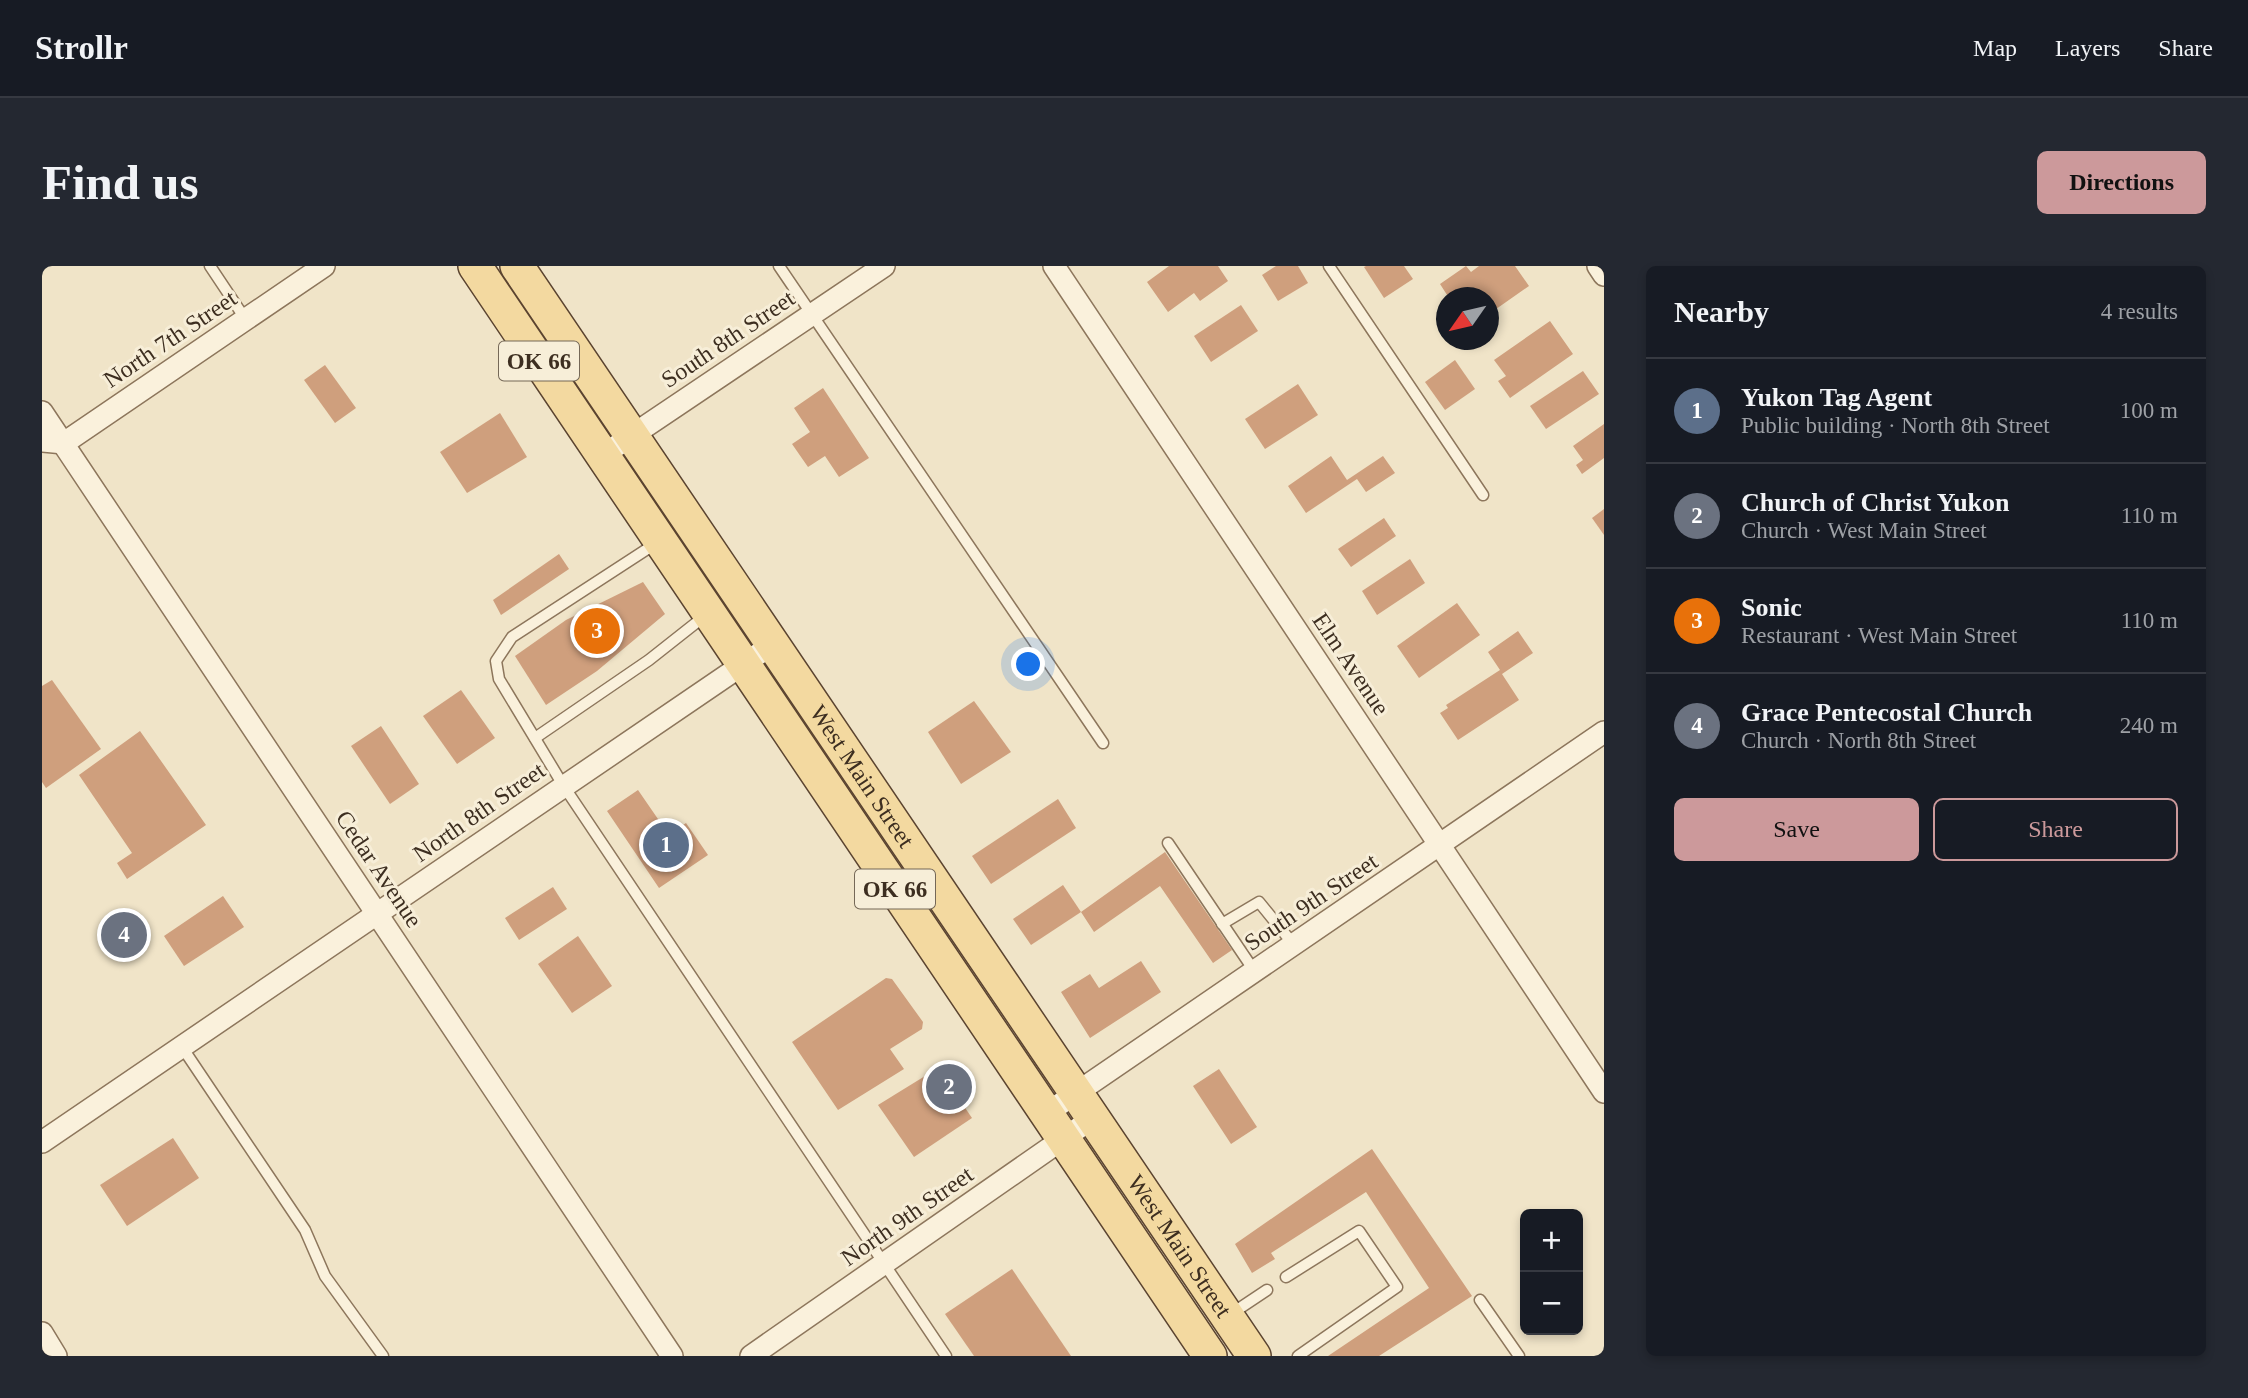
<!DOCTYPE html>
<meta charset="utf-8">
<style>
body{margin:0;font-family:Georgia,serif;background:#242831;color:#f1f3f6}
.controls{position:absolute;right:21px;bottom:21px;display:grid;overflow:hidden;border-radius:10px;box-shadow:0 4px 10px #0003}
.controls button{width:63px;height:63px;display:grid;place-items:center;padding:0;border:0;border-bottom:2px solid #363941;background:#171b24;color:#f1f3f6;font:35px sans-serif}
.compass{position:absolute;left:1394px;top:21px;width:63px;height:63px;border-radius:50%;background:#171b24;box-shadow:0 4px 10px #0003;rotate:236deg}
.you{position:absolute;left:987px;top:399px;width:24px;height:24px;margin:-18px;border:5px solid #fff;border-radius:50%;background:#1a73e8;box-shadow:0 0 0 10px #1a73e833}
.badge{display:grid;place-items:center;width:46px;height:46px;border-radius:50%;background:#cc999b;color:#fff;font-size:23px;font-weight:700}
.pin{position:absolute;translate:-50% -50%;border:4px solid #fff;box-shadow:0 2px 7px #0006}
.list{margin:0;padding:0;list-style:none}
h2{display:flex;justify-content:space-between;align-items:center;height:91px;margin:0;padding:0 28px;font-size:30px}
h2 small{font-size:23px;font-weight:400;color:#9ea1a6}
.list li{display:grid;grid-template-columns:46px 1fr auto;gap:21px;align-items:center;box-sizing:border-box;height:105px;padding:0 28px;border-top:2px solid #363941}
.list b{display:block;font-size:26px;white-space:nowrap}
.list p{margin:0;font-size:23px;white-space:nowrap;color:#9ea1a6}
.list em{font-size:23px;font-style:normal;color:#9ea1a6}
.actions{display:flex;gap:14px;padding:21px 28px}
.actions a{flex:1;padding:16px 0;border:2px solid #cc999b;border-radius:10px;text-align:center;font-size:24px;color:#cc999b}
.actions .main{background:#cc999b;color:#111}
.map{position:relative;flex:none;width:1562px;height:1090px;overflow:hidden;border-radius:10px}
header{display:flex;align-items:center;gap:42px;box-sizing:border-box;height:98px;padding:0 35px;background:#171b24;border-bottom:2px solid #363941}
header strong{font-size:33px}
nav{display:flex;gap:38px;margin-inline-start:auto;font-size:24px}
.intro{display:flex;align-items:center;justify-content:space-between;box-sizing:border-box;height:168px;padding:0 42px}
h1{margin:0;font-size:49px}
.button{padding:18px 32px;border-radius:10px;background:#cc999b;color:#111;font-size:24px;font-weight:700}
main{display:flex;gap:42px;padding:0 42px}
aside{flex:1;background:#171b24;border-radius:10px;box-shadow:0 4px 10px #0003}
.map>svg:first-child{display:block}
.building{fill:#cf9f7d}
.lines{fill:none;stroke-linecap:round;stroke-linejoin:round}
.service-casing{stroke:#8d765c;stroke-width:13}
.minor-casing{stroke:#8d765c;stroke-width:24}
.primary-casing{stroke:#5b4430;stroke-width:36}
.service{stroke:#faf1dc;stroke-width:10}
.minor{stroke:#faf1dc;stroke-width:21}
.primary{stroke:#f3d9a0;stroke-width:33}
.labels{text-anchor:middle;stroke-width:6;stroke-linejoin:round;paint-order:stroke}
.shield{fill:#f7eed8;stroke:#756857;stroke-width:2}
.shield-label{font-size:23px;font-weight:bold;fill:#3d2e20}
.street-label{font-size:24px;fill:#3d2e20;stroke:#f7eed8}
</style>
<header>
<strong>Strollr</strong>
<nav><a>Map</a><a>Layers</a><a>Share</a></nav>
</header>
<div class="intro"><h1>Find us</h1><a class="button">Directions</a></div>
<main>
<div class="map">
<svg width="1562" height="1090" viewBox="0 0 1562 1090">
<rect width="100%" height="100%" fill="#f0e4c8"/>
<g class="building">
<path d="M1127,0h49l10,15 -28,20 -6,-8 -26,19 -21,-30z"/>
<path d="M1234,0h22l10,17 -30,18 -16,-26z"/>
<path d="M1324,0h38l9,13 -29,19 -20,-31z"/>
<path d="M1424,0l5,6 8,-6h36l14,20 -40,28v-16h-40l-9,-14z"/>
<path d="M1199,39l17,26 -47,31 -17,-26z"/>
<path d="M1508,55l23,33 -63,44 -12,-17 8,-5 -12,-16z"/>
<path d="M1413,94l20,29 -30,21 -20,-28z"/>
<path d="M283,99l31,43 -21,15 -31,-43z"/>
<path d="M1541,105l16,23 -53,35 -16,-23z"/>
<path d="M1256,118l20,31 -53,34 -20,-30z"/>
<path d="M781,122l46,70 -30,19 -14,-21 -17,11 -16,-23 18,-12 -16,-24z"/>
<path d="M458,147l27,44 -60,36 -27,-41z"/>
<path d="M1562,158v34l-22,16 -6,-9 7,-5 -10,-14z"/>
<path d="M1289,190l16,24 36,-24 12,17 -29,19 -9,-13 -51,34 -18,-27z"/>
<path d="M1562,243v26l-12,-17z"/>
<path d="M1342,252l12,18 -45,31 -13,-18z"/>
<path d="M517,288l10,15 -68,46 -8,-15z"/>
<path d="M1368,293l15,24 -48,32 -15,-24z"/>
<path d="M601,316l22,32 -68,57 -51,34 -31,-49 51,-36z"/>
<path d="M1415,337l23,32 -61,43 -22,-32z"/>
<path d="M1476,365l15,22 -31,21 17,26 -61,40 -18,-27 8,-5 -2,-3 54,-35 -12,-18z"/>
<path d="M10,414l49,69 -55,39 -4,-6v-96z"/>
<path d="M419,424l34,48 -38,26 -34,-48z"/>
<path d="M932,435l37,51 -50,32 -33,-52z"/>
<path d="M339,460l38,58 -29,20 -39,-58z"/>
<path d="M98,465l66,94 -79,54 -10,-16 15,-10 -53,-78z"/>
<path d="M596,524l31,45 17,-12 22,32 -49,33 -52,-77z"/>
<path d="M1016,533l18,29 -85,56 -19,-28z"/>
<path d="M1123,586l67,98 -19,13 -53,-77 -66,46 -13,-20z"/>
<path d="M1021,619l18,27 -50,33 -18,-26z"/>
<path d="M511,621l14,22 -48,31 -14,-22z"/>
<path d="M181,630l21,31 -60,39 -20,-30z"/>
<path d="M536,670l34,50 -40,27 -34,-49z"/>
<path d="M1099,695l20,31 -71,46 -29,-46 29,-18 9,14z"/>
<path d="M844,712l6,1 31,43 -1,7 -32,20 14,20 -66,41 -46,-68z"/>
<path d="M896,802l34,50 -58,39 -36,-52z"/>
<path d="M1177,803l38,58 -26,17 -38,-58z"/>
<path d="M131,872l26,40 -72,48 -27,-41z"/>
<path d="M1330,883l100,147 -93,60h-51l101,-68 -63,-96 -95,61 4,6 -23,14 -17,-29z"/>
<path d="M970,1003l59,87h-97l-29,-42z"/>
</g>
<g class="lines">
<defs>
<g id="service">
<path d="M168,0l36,54"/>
<path d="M737,0l324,477"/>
<path d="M1287,0l154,229"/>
<path d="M616,276l-146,95 -16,24 3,18 64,106 383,571"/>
<path d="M493,472l114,-78 57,-45"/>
<path d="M1126,577l87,129"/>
<path d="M1180,658l37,-22 35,43"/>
<path d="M140,781l123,183 20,46 58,80"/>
<path d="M1244,1011l73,-46 38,56 -99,69"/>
<path d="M1438,1034l39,56"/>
<path d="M1189,1048l36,-24"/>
</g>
<g id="minor">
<path d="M1012,0l550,826"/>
<path d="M1556,0l6,9"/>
<path d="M0,146l630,944"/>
<path d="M0,175l22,2 260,-177"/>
<path d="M561,189l281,-189"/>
<path d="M1005,847l557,-381"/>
<path d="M0,876c244,-165 486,-333 731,-498"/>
<path d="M0,1067l14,23"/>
<path d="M709,1090l342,-238"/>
</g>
<g id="primary">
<path d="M433,0l735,1090"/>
<path id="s1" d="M475,0l737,1090"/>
</g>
</defs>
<use href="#service" class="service-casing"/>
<use href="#minor" class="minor-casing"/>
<use href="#primary" class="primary-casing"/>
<use href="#service" class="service"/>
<use href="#minor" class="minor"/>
<use href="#primary" class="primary"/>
</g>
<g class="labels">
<g class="shield">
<rect x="457" y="75.5" width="80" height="39" rx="5"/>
<rect x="813" y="603.5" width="80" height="39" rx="5"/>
</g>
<g class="shield-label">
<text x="497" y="103">OK 66</text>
<text x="853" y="631">OK 66</text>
</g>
<g class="street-label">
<text transform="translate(128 73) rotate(-34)" y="8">North 7th Street</text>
<text transform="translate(686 73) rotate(-34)" y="8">South 8th Street</text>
<text transform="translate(1309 398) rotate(56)" y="8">Elm Avenue</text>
<text dy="8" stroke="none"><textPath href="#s1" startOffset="616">West Main Street</textPath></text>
<text transform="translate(437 546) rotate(-35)" y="8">North 8th Street</text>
<text transform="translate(337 603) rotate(56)" y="8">Cedar Avenue</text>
<text transform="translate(1269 636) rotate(-34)" y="8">South 9th Street</text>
<text transform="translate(865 950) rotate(-35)" y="8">North 9th Street</text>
<text dy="8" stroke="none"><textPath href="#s1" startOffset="1183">West Main Street</textPath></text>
</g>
</g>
</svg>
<div class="controls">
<button>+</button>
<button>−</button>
</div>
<svg class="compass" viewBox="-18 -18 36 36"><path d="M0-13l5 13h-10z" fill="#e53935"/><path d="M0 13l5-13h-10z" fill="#9ea1a6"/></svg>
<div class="you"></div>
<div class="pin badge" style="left:624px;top:579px;background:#5c6f8a">1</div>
<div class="pin badge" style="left:907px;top:821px;background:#6b7280">2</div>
<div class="pin badge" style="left:555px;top:365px;background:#e8710a">3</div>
<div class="pin badge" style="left:82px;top:669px;background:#6b7280">4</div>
</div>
<aside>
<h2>Nearby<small>4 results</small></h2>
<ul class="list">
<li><span class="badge" style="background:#5c6f8a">1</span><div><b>Yukon Tag Agent</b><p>Public building · North 8th Street</p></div><em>100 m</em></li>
<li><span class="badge" style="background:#6b7280">2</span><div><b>Church of Christ Yukon</b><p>Church · West Main Street</p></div><em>110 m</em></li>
<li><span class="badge" style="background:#e8710a">3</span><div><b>Sonic</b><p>Restaurant · West Main Street</p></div><em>110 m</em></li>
<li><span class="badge" style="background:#6b7280">4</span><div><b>Grace Pentecostal Church</b><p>Church · North 8th Street</p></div><em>240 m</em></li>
</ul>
<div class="actions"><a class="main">Save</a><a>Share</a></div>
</aside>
</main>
